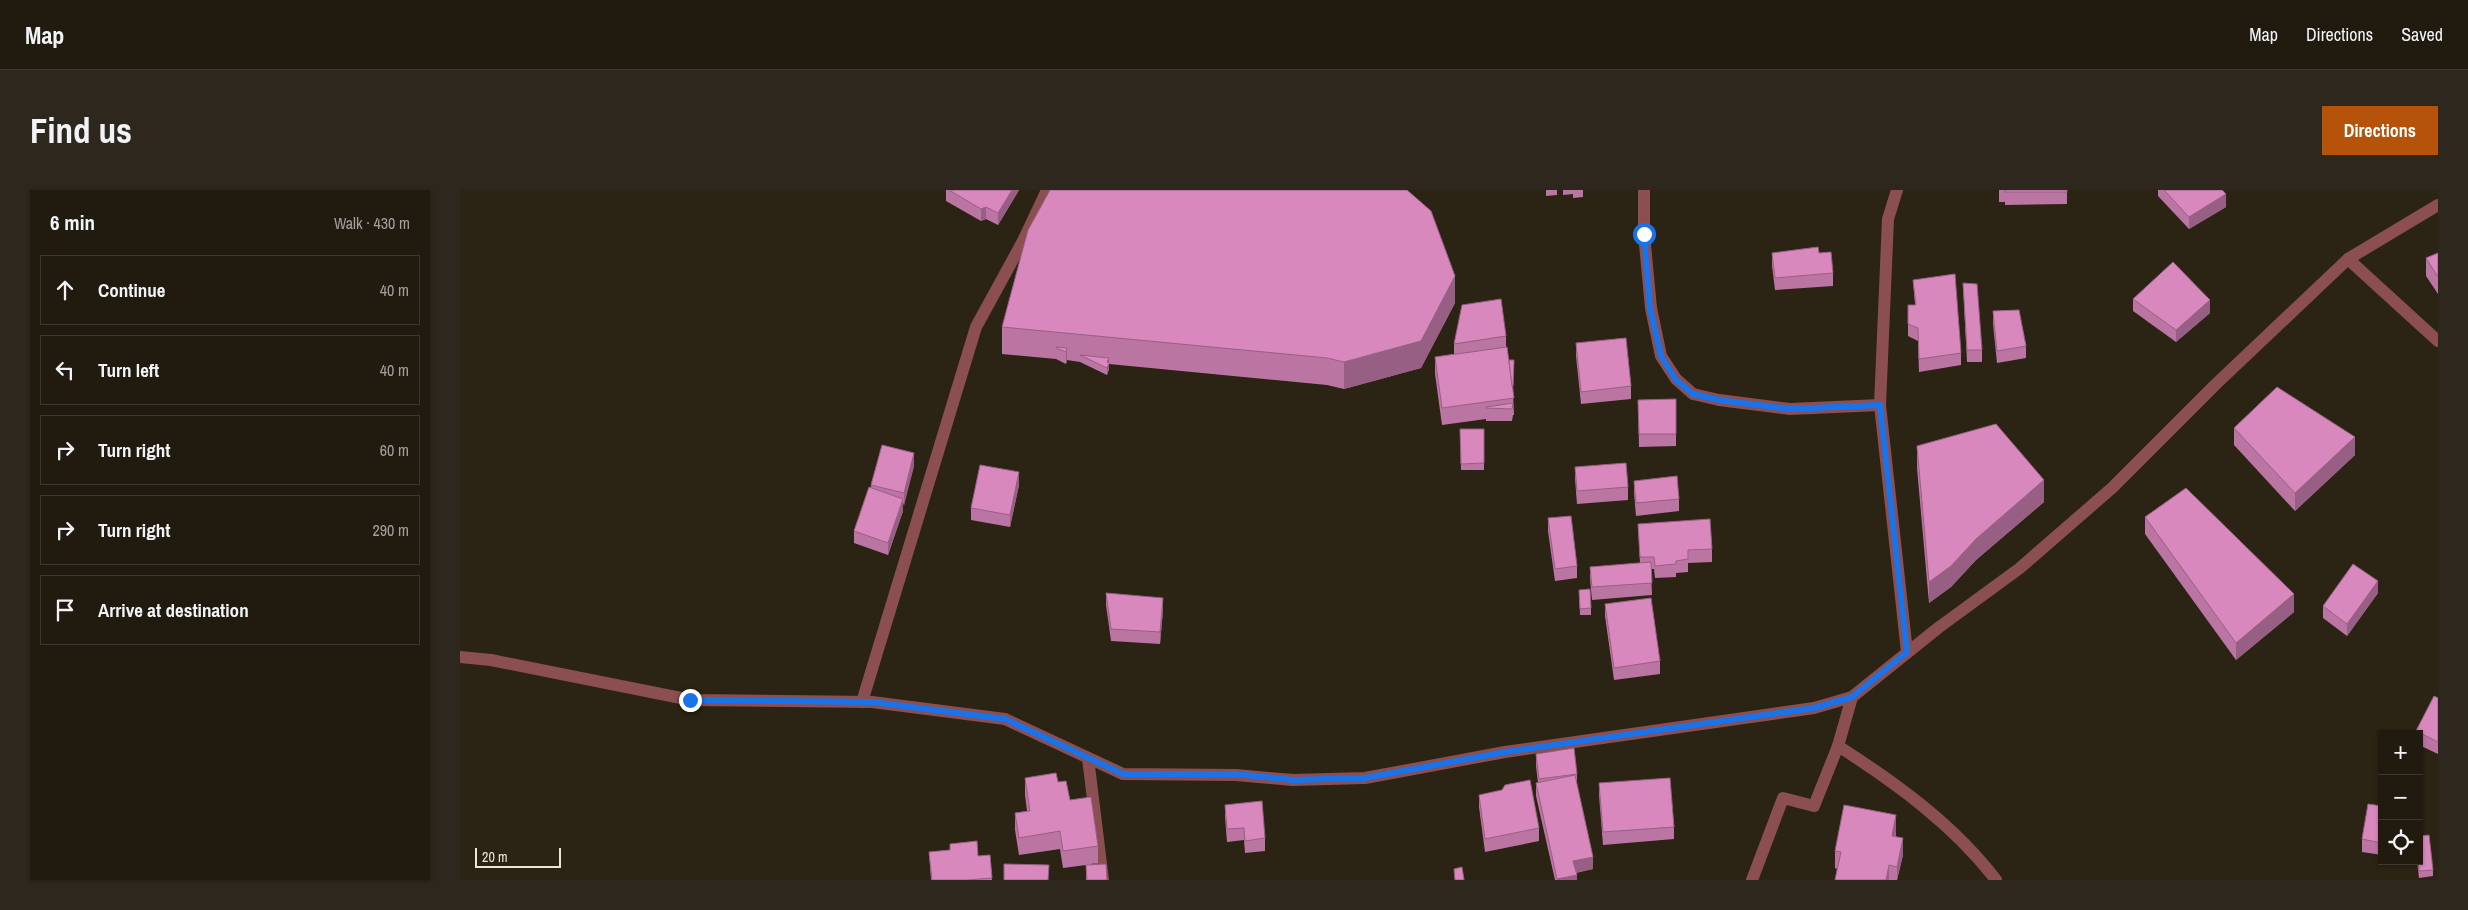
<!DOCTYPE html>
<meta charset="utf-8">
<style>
body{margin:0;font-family:"Archivo Narrow",sans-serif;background:#2d271d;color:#f1f3f6}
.controls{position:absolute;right:15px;bottom:15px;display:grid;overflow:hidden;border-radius:0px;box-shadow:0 1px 4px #0004}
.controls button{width:45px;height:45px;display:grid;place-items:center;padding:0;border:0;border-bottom:1px solid #3d382f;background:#201a0f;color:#f1f3f6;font:25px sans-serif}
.scale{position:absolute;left:15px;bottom:12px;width:86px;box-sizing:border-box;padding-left:5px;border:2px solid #ebe6dc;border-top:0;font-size:14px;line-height:18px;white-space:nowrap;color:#ebe6dc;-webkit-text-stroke:4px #2b2314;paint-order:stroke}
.stop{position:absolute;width:15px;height:15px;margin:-11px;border:4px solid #1a73e8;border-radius:50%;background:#fff}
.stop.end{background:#1a73e8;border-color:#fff;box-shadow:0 1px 5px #0008}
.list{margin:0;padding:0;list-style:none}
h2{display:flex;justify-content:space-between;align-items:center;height:65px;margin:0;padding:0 20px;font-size:21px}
h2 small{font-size:16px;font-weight:400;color:#a2a19e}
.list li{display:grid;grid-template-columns:32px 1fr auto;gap:15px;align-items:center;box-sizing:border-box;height:70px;margin:0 10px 10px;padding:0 10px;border:1px solid #3d382f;border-radius:0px}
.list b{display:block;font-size:19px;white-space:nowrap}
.list em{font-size:16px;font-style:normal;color:#a2a19e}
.icon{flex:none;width:28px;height:28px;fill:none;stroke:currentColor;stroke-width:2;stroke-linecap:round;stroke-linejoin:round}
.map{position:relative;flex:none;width:1978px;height:690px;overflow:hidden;border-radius:0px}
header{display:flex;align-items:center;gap:30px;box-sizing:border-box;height:70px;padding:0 25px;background:#201a0f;border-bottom:1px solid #3d382f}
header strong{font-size:24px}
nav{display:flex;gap:28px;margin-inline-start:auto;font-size:18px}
.intro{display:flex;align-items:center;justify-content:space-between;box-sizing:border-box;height:120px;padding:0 30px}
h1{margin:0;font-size:35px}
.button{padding:12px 22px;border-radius:0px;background:#b45309;color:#fff;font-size:18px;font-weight:700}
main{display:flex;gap:30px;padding:0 30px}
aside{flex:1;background:#201a0f;border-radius:0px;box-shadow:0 1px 4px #0004}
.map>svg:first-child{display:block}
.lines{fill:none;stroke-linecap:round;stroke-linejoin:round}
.street{stroke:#8b4f51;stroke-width:12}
.wall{fill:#bb75a3}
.shaded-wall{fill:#985f84}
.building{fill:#d988bd;stroke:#985f84}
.route{stroke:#1a73e8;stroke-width:6}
</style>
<header>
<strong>Map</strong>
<nav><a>Map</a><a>Directions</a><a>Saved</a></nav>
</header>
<div class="intro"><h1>Find us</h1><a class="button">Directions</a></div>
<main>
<aside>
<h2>6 min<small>Walk · 430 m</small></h2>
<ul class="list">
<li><svg class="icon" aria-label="ahead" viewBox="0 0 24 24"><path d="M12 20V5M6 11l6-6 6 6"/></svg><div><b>Continue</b></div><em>40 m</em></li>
<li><svg class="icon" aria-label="left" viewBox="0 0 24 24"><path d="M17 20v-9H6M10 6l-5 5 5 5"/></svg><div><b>Turn left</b></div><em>40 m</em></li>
<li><svg class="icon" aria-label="right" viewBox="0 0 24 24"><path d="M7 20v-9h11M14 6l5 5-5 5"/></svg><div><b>Turn right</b></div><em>60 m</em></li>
<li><svg class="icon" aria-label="right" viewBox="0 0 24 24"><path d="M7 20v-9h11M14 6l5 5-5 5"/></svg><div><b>Turn right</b></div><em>290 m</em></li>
<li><svg class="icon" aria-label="arrive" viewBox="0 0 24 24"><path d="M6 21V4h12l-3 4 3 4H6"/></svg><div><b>Arrive at destination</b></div></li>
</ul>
</aside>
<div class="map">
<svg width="1978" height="690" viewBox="0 0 1978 690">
<rect width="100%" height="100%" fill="#2b2314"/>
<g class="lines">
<g class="street">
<path d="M1184,0v44l7,74 10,48 15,23 17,15 26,6 71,9 90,-4"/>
<path d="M1437,0l-9,29 -8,186 27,247"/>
<path d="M1888,69l90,82"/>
<path d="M0,467l31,3 200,40 181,2 133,17 118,55 113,1 57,5 72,-2 140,-26 309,-44 38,-11 86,-69 82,-60 92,-80 104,-104 132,-125 90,-54"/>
<path d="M402,512l114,-375 47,-86 24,-51"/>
<path d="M1378,556c58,37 116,79 158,134"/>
<path d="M628,568l15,122"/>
<path d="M1292,690l31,-82 31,8 24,-60 14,-49"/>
</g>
</g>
<g class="wall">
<path d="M486,0h73l-21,35 -12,-6 -5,2 -35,-20z"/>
<path d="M1086,0h11v5l-11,1z"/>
<path d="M1103,0h21h-1v7l-10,1v-4l-10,1z"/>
<path d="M1539,0h68v14l-62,1v-3h-6z"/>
<path d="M1698,0h64l4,17 -37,22 -31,-33z"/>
<path d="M1312,63h47l14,20v13l-58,4 -3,-24z"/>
<path d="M1978,63v41l-12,-18v-18z"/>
<path d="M1453,90l48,73v12l-42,7 -1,-31 -10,-5v-31h7z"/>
<path d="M1503,93l19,67v12h-15z"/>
<path d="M1673,109l77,14 -34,29 -43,-31z"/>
<path d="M995,113l-34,65 -77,21 -17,-4 -218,-21v5l-2,6 -27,-13 -13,-2 -1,4 -10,-5 -54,-5v-27z"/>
<path d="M1533,121l33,35v12l-29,5 -4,-39z"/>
<path d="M1046,146v11l3,13h5l-1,32 1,23h-1l-1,6h-26v-2l-44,6 -7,-51v-17l19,-3v-10z"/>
<path d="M1116,153l55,43v13l-50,5 -5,-48z"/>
<path d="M1178,210l38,34v12l-37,1z"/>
<path d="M1774,238l121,27 -60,56 -61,-66z"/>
<path d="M1000,239h24v41h-23z"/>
<path d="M1457,256l127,56 -68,58 -25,27 -22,16 -12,-135z"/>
<path d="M454,276l-11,40v5l-15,44 -34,-12v-12l17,-43v-3z"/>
<path d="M1115,277l53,20v13l-51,4 -2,-25z"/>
<path d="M1174,291l45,18v12l-43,5 -2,-23z"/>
<path d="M559,295l-9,42 -39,-7v-12z"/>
<path d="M1685,327l149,95 -58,48 -91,-126z"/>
<path d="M1088,328l29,48v12l-22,3 -7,-50z"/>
<path d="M1178,334l74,25v13l-24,1v9l-12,1v4l-21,1 -1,-9h-3l1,26 -60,5 -2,-21v-12l50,-4z"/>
<path d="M1119,400l12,18v7h-11z"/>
<path d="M646,403l57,17 -3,34 -49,-3 -5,-36z"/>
<path d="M1918,403l-31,43 -24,-18v-12z"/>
<path d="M1145,414l55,57v13l-46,6 -9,-64z"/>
<path d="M1978,508v56l-19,-9v-11h-3v-3z"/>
<path d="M1076,564l41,20v12l16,83 -17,4 1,7h-22l-19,-84v-13h2l-2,-17z"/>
<path d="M565,588l33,4 40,64v17l-7,1 16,16h-21v-15l-23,3 -3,-19 -41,6 -4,-25v-17l12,-2 -2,-16z"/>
<path d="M1139,593l75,44v12l-71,6 -4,-50z"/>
<path d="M1019,605l60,33v13l-54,11 -6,-45z"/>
<path d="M765,615l40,33v13l-20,2 -1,-13 -17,2 -2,-25z"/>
<path d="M1922,616v49l-20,-3v-13z"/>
<path d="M1436,643v3l7,19 -6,25h-62l2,-11 -2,-1v-17z"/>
<path d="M490,654l28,12 12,-1 2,25h-61l-2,-28 21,-2z"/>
<path d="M1957,671h2l14,9v6l-14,2z"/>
</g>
<g class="shaded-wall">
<path d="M552,0h7l-21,35v-12z"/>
<path d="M1766,4v13l-37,22v-12z"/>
<path d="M526,17v12l-5,2v-12z"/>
<path d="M995,86v27l-34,65 -77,21v-27z"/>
<path d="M1750,110v13l-34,29v-12z"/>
<path d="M607,158v12l-1,4v-12z"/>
<path d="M649,168v11l-2,6v-13z"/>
<path d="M1895,247v18l-60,56v-18z"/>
<path d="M454,263v13l-10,40v-13z"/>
<path d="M559,282v13l-9,42v-12z"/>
<path d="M1584,290v22l-68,58 -25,27 -22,16v-21l47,-43z"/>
<path d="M443,309v12l-15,44v-12z"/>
<path d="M1918,391v12l-31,43v-12z"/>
<path d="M1834,404v18l-58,48v-17z"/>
<path d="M703,408v12l-3,34v-12z"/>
<path d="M1436,625v18l-4,20v-17z"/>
<path d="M1443,648v17l-6,25v-13z"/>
<path d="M1133,667v12l-20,4v-12z"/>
<path d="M1429,675v15h-3z"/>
<path d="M1117,685v5h-20v-1z"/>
</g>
<g class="building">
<path d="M489,0h63l-14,23 -12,-6 -5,2z"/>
<path d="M590,0h357l24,21 24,65 -34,65 -77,21 -17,-4 -325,-31 26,-97z"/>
<rect x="1545" y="0" width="62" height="2"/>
<path d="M1704,0h58l4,4 -37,23z"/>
<path d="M1358,57l1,6 12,-1 2,21 -58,5 -3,-25z"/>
<path d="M1978,63v24l-12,-19z"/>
<path d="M1713,72l37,38 -34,30 -43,-31z"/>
<path d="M1495,84l6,79 -42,6 -1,-31 -10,-4v-19h8l-3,-25z"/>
<path d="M1503,93l14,1 5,66h-15z"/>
<path d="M1041,109l5,37 -52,8 8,-39z"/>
<path d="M1559,120l7,36 -29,5 -4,-40z"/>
<path d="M1166,148l5,48 -50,6 -5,-49z"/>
<path d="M596,157l11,1 -1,4 -10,-4z"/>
<path d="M1047,157l7,51 -72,10 -7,-51z"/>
<path d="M620,165l29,3 -2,4 2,1 -2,5z"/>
<path d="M1049,170h5l-1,26h-1z"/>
<path d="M1817,197l78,50 -60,56 -61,-65z"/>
<path d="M1216,209v35h-37l-1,-34z"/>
<path d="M1053,213l-1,6 -26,-1v-1z"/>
<path d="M1536,234l48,56 -68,59 -25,27 -22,16 -12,-136z"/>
<path d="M1000,239h24v34l-23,1z"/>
<path d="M422,255l32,8 -10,40 -33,-8z"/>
<path d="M1166,273l2,24 -51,4 -2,-24z"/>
<path d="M520,275l39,7 -9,43 -39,-7z"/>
<path d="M1217,286l2,23 -43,4 -2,-22z"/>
<path d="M409,297l34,12 -15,44 -34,-12z"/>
<path d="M1726,298l108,106 -58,49 -91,-126z"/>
<path d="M1111,326l6,50 -22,3 -7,-51z"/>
<path d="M1250,329l2,30 -24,1v9l-12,2v3l-21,2 -1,-9h-14l-2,-33z"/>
<path d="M1191,372l1,21 -60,4 -2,-20z"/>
<path d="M1893,374l25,17 -31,43 -24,-18z"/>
<path d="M1130,399l1,19 -11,1 -1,-19z"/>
<path d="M646,403l57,5 -3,34 -49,-3z"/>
<path d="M1191,408l9,63 -46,7 -9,-64z"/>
<path d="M1974,506l4,2v44l-22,-11z"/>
<path d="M1114,558l3,26 -38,5 -3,-25z"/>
<path d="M596,583l2,9 8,-1 4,19 21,-3 7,49 -35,5 -3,-20 -41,7 -4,-25 15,-2 -5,-33z"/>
<path d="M1115,585l18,82 -20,4 4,14 -20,4 -21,-96z"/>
<path d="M1210,588l4,49 -71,5 -4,-49z"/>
<path d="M1070,590l9,48 -54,11 -6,-44 23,-5 3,-5z"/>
<path d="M802,611l3,37 -20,3 -1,-13 -17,1 -2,-24z"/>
<path d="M1908,614l14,2v37l-20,-4z"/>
<path d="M1384,615l52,10 -4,21 11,2 -6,29 -8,-2 -3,15h-51l6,-28 -6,-1z"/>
<path d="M1969,645l4,35 -14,1 -1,-10h1v-25z"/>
<path d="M517,651l1,15 12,-1 2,23 -25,2h-35l-3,-28 21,-2v-6z"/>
<path d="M544,674l45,1 -1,15h-44z"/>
<path d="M646,674l1,16h-20l-1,-15z"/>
<path d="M1002,677l2,13h-9l-1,-11z"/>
</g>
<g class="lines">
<path class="route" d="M230,510l182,2 133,17 118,55h113l57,6 72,-2 140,-26 309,-44 38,-11 55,-45 -27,-247 -90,4 -71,-9 -26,-6 -17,-14 -15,-24 -11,-48 -6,-74"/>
</g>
</svg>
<div class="controls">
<button>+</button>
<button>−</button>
<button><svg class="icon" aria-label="locate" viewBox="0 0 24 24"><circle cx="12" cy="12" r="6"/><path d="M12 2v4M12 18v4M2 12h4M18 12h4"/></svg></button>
</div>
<div class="scale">20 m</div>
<div class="stop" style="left:1184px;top:44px"></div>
<div class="stop end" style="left:230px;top:510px"></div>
</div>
</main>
